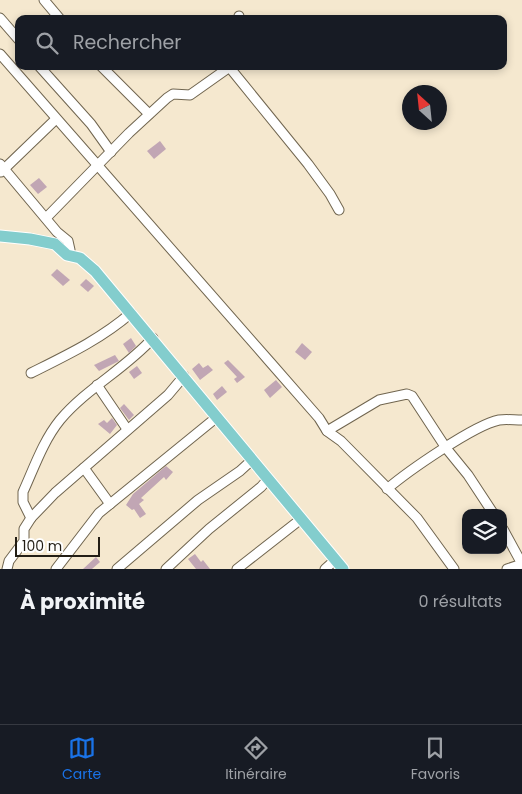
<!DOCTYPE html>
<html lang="fr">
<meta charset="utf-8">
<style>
body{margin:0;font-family:Poppins,sans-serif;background:#242831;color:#f1f3f6}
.controls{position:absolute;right:15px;bottom:15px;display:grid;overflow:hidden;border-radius:10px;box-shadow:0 2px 8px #0003}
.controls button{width:45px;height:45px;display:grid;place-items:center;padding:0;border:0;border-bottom:1px solid #363941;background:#171b24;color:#f1f3f6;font:25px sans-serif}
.compass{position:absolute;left:402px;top:85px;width:45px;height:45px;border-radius:50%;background:#171b24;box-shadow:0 2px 8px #0003;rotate:333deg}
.scale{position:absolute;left:15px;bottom:12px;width:85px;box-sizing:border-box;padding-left:5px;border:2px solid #231e15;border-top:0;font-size:14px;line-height:18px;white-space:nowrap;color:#231e15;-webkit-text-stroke:4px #fff;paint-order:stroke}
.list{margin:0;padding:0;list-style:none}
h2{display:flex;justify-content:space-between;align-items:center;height:65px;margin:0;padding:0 20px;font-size:21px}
h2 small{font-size:16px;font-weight:400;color:#9ea1a6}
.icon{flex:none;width:28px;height:28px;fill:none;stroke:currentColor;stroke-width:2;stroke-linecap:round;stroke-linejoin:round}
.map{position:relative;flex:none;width:522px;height:569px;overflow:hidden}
.search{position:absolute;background:#171b24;box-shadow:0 2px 8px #0003;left:15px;right:15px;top:15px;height:55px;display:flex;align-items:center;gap:12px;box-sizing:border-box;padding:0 18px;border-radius:10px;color:#9ea1a6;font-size:19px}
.sheet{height:155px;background:#171b24}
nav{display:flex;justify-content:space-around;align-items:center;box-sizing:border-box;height:70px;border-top:1px solid #363941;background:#171b24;font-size:14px;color:#9ea1a6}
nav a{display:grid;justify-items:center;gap:2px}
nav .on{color:#1a73e8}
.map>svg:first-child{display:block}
.building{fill:#c1a6b4}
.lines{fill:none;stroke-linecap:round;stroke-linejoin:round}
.minor-casing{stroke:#70654f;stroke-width:11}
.major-casing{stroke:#fff;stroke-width:13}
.minor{stroke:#fff;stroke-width:9}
.major{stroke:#83cdcd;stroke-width:11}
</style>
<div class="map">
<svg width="522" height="569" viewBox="0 0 522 569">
<rect width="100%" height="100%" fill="#f5e8cf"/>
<g class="building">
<path d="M160,141l6,8 -12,10 -7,-8z"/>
<path d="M39,178l8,9 -9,7 -8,-9z"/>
<path d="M57,269l13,11 -7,6 -12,-11z"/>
<path d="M86,279l8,7 -6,6 -8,-7z"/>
<path d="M131,338l5,8 -7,7 -6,-9z"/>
<path d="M302,343l10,9 -7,8 -10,-8z"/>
<path d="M115,355l4,6 -20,10 -5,-6z"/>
<path d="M228,360l17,17 -8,6 -3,-4 3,-2 -13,-14z"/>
<path d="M199,363l4,5 5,-3 5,5 -13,10 -8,-11z"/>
<path d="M137,366l5,7 -8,6 -5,-7z"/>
<path d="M276,380l6,7 -12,11 -6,-8z"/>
<path d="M222,386l5,6 -10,8 -4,-6z"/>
<path d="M124,404l10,11 -5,5 -9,-12z"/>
<path d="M112,418l5,7 -7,9 -12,-10 6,-4 3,3z"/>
<path d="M166,466l7,6 -7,8 -2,-3 -23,21 3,2 -5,4 7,10 -6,4 -6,-9 -2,1 -6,-5 7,-11z"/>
<path d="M195,554l6,8 2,-2 7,9h-14l-8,-10z"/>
<path d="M96,557l4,5 -8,7h-9z"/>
</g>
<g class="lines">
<defs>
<g id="minor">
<path d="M44,0l16,19"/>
<path d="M0,18l19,22"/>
<path d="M238,19l1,-3"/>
<path d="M0,54l270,308 49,56 8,13 14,10 76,77 37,51"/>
<path d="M39,66l52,58 20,28"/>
<path d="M101,66l48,48"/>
<path d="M230,68l78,96 22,30 9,16"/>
<path d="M0,164l57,68 11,9 2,9 -3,5"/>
<path d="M1,172l55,-53"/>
<path d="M46,218l83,-85 38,-35 6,-4 17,1 41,-29"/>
<path d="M31,373c36,-18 70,-34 100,-60"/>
<path d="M97,385l30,44"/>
<path d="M327,431l52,-31 28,-6 5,2 34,52 22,27 25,38"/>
<path d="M84,468l26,36"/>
<path d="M387,489c20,-17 87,-64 112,-69 7,-1 15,0 23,0"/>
<path d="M31,518l-8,-16v-10c11,-24 20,-51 37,-72 27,-32 65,-51 93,-82"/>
<path d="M503,529l19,35"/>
<path d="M7,569l2,-8 15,-20v-12l7,-11 24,-25 113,-98 16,-19"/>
<path d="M56,569l43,-56 118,-96"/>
<path d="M117,569l81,-69 42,-29 12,-11"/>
<path d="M166,569l43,-40 52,-42 7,-8"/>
<path d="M237,569l64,-50"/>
<path d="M325,569l10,-9"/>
<path d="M507,569l15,-5"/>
</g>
<path id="major" d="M0,236l30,3 25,5 12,11 13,3 15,13 248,298"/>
</defs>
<use href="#minor" class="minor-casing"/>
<use href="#major" class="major-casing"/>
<use href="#minor" class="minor"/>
<use href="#major" class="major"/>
</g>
</svg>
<div class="controls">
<button><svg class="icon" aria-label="layers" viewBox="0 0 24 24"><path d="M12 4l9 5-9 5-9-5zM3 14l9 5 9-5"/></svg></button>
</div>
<svg class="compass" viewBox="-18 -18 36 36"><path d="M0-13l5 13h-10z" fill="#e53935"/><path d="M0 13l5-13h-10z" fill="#9ea1a6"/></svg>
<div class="scale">100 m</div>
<div class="search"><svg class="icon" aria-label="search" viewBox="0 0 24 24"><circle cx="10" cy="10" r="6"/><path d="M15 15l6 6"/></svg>Rechercher</div>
</div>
<section class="sheet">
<h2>À proximité<small>0 résultats</small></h2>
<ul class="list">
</ul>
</section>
<nav>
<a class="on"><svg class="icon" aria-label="map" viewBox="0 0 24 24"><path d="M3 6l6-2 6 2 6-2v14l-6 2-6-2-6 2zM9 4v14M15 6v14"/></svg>Carte</a>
<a><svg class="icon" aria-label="directions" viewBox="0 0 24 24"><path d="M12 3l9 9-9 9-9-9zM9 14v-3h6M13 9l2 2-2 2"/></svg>Itinéraire</a>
<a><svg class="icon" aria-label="saved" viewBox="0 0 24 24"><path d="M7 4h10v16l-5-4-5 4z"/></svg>Favoris</a>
</nav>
